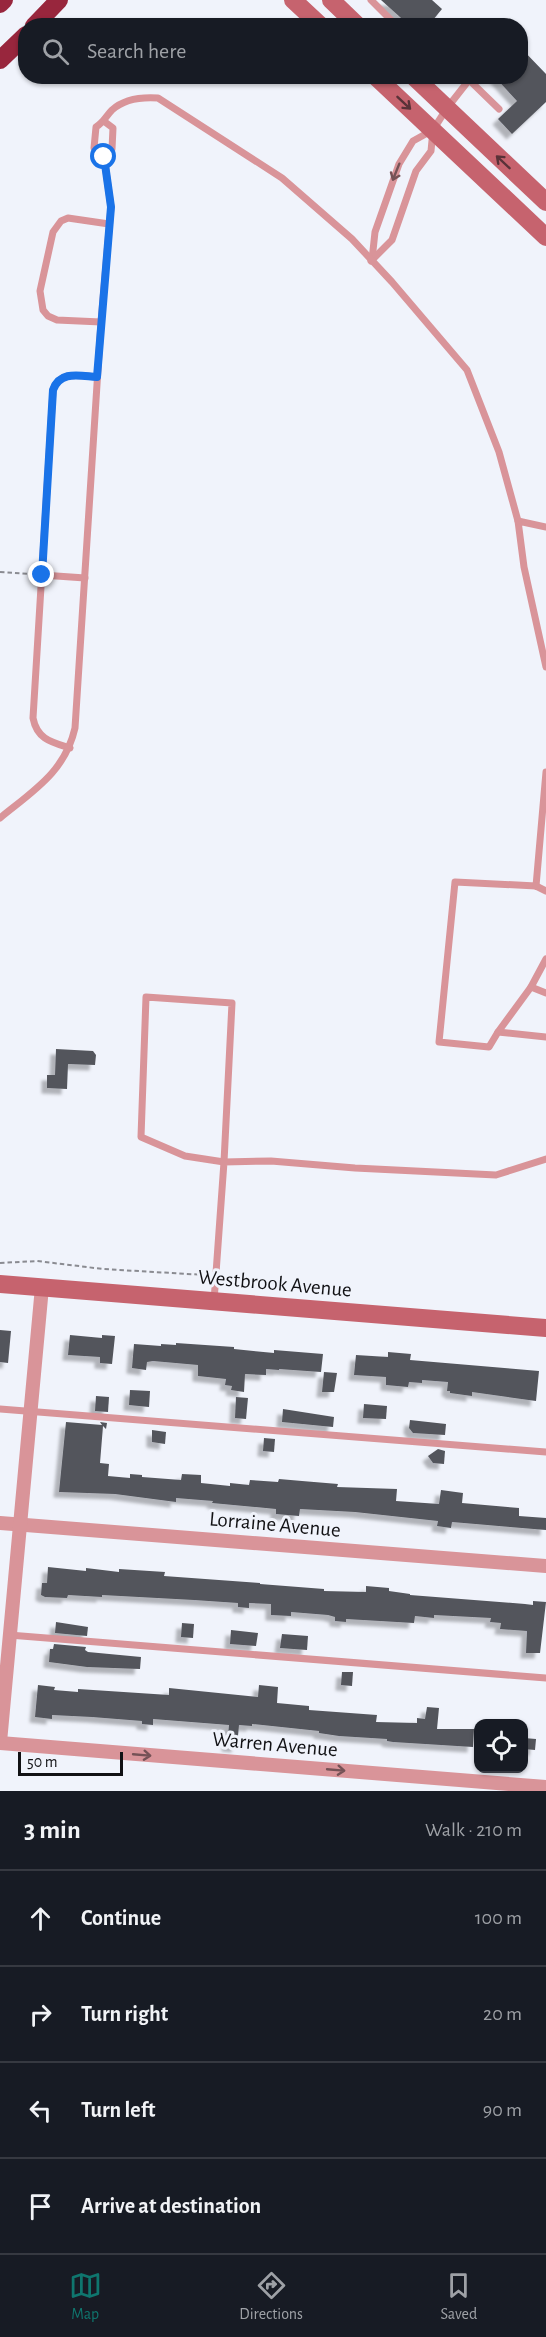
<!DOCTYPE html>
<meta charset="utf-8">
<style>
body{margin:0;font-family:"Alegreya Sans",sans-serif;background:#20242c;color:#f1f3f6}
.controls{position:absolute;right:18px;bottom:18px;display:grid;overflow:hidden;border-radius:12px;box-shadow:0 2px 4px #0004}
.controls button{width:54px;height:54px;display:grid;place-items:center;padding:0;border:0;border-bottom:2px solid #363941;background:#171b24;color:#f1f3f6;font:30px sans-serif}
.scale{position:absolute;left:18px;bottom:15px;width:105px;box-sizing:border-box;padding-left:6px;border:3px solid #111114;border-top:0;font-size:16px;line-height:21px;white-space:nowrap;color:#111114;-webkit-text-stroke:4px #f0f3fb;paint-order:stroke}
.stop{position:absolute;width:18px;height:18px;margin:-14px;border:4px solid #1a73e8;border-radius:50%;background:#fff}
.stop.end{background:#1a73e8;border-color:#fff;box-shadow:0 2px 6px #0008}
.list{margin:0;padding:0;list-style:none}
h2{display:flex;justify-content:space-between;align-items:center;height:78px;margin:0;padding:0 24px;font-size:26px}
h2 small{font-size:20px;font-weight:400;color:#9ea1a6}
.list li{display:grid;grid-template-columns:39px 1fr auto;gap:18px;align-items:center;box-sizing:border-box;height:96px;padding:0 24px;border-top:2px solid #363941}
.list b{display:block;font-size:22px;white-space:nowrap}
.list em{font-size:20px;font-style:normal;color:#9ea1a6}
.icon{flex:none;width:33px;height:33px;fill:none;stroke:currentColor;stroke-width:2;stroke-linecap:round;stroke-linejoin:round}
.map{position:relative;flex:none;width:546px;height:1791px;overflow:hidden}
.search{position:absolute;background:#171b24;box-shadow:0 2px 4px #0004;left:18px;right:18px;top:18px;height:66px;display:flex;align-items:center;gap:15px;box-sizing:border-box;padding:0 21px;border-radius:24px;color:#9ea1a6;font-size:22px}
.sheet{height:462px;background:#171b24}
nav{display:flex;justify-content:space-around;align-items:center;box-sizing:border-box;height:84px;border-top:2px solid #363941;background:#171b24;font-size:16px;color:#9ea1a6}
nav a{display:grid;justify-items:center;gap:3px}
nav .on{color:#0f766e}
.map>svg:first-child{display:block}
.building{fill:#53555c;filter:url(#shadow)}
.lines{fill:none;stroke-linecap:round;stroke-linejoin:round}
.path{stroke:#8a8b91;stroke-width:2;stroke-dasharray:4.5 3;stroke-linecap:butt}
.lane{stroke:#d99499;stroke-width:7}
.street{stroke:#d99499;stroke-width:14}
.secondary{stroke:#c6636e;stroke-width:18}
.highway{stroke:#98263d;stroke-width:18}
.oneway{stroke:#593238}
.oneway2{stroke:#755256}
.route{stroke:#1a73e8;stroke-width:8}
.labels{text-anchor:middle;stroke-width:6;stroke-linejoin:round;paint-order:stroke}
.street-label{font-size:21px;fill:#111114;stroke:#f0f3fb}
</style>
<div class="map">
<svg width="546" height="1791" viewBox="0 0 546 1791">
<defs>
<filter id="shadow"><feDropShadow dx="-5.5" dy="5.5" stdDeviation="1.5" flood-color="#0004"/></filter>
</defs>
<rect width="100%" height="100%" fill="#f0f3fb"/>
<g class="building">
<path d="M381,0h51l10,9 -14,17h-18z"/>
<path d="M520,47l26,27v28l-34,32 -14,-15 19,-18 -23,-25h26z"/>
<path d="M56,1049l37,2 3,4 -1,10 -27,-1 -1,25 -20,-1v-13h8z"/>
<path d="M0,1330l11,1 -3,32 -8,-1z"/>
<path d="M70,1335l32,3v-3l13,1 -3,28 -12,-1v-6l-32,-2z"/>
<path d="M176,1343l58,4v2l40,4v-3l49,4 -2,18 -42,-3v1l-13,-1v6l-21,-1 -1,18 -13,-2 1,-4 -7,-1 1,-6 -28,-3v-11l-45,-4 -6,1 -1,8 -14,-2 2,-24 27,2v-2l15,1z"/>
<path d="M388,1352l23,2 -1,6 129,11 -3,30 -64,-9v4l-22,-3v-2h-3l1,-9 -26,-2v3l-13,-1 -1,5 -22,-2v-8l-32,-2 2,-20 32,2z"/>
<path d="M324,1372l13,1 -3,19h-12z"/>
<path d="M130,1390l20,1 -1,16 -20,-2z"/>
<path d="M96,1396l13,1 -1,15 -13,-1z"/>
<path d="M236,1397l12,1 -2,21 -11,-1z"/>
<path d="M364,1404l23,2 -1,13 -23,-1z"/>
<path d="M283,1409l51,8 -1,10 -51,-5z"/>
<path d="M410,1420l36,4 -1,11 -32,-2 -4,-5z"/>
<path d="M66,1422l36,3 -2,-3 7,1 -1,6 -3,-3 -3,37 9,1 -1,12 22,2v-4l12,1v2l39,3 1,-6 19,1v8l29,3v-3l19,2 1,-5 28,2 1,-3 23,2 36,3 -1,3 60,2 -1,12 43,3 2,-14 22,3 -1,10 57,5v8l27,2v12l-94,-8 -1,6 -14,-2 1,-5 -83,-9 -55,-3 -1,7 -23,-2v-5l-64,-6 1,-2 -37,-3v4l-61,-8 -56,-2z"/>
<path d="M152,1430l14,2 -1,12 -13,-2z"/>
<path d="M264,1438l11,1 -1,13 -11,-1z"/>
<path d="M438,1449l7,2 -1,13 -11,-1 -5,-7z"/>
<path d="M48,1567l38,4v-3l33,4v-3l46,3 -1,4 96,7v1l64,5v2l42,1v-6l23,2v3l21,3v1l115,9 8,1v-4l13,1 -6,51h-14l1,-22 -27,-2 1,-6 -11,-1 1,-4 -57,-3v3l-19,-2 -1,7 -68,-4v3l-11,-1v-4l-7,-2 -37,-3v4l-20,-1v-11l-22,-1v5l-11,-1v-4l-44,-3 -92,-5v2l-34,-2 -1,3 -22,-1 -4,-2 1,-12h5z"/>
<path d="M56,1622l32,5 -1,9 -32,-3z"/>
<path d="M182,1623l12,1 -1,14 -12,-1z"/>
<path d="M231,1630l27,3 -2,13 -26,-2z"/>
<path d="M282,1634l26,2 -1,14 -27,-2z"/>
<path d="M54,1644l32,3 -1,3 3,2 53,5 -1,12 -53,-2 -38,-5 1,-13h3z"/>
<path d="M342,1672h11l-1,14 -11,-1z"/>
<path d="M38,1685l17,2 -1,3 24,2v-3l91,6v-7l89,9 1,-12 19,2 -1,16 32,3v4l68,5 -1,7 41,1v-5l8,1 2,-12 12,1 -2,21h37l-1,18 -80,-5 -6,-1v-2l-48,-3 -20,-3v-2l-67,-7v2l-13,-1 -2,22 -10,-1 2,-21 -76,-6v6l-11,-1v-3l-50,-4 -40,-2v4l-17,-2z"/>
<path d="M524,1738l12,1 -1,11 -11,-1z"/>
</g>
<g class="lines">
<g class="path">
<path d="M0,572l30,2"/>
<path d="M0,1263l37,-2 66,8 103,6"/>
</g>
<g class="lane">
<path d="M371,0l26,26"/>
<path d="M465,76l34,33"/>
<path d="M104,157l8,-8 1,-21 -8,-6"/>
<path d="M372,260l3,-28 24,-68 14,-23 18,-10"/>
<path d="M371,261l21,-21 24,-69 15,-20 2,-21 14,-22 22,-28"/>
<path d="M101,322l-44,-2 -9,-4 -5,-6 -3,-19 13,-59 8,-11 7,-3 41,6"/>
<path d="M546,527l-28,-6 6,46 22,100"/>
<path d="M42,575l43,3"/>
<path d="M70,748c-19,-6 -33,-9 -37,-30l20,-328c7,-20 27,-14 44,-13"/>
<path d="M546,772l-10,114 -81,-4 -16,160 50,5 9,-15 48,5"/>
<path d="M0,818c33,-27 65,-46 75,-90l26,-406 10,-115 -7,-50 -10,-9 2,-21c8,-5 10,-11 16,-17 12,-11 31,-13 46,-12l124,80 70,61 40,43 75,88 32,82 19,69"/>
<path d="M536,886l10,5"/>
<path d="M531,987l15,-28"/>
<path d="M146,997l86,6 -8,159 -39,-6 -44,-19z"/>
<path d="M498,1032l33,-45 15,6"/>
<path d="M214,1301l10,-139 47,-1 84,7 141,7 50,-16"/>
<path d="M0,1409l546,43"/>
<path d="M9,1635l537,43"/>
</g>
<g class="street">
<path d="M0,1523l546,43"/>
<path d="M0,1742l42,-455"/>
<path d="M0,1743l546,44"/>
</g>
<g class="secondary">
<path d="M293,0l28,26"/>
<path d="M331,0l27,26"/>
<path d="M375,76l171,161"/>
<path d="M413,76l133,126"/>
<path d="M0,1284l546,44"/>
</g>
<g class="highway">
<path d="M0,4l4,-4"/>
<path d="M34,26l25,-26"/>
<path d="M0,60l26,-25"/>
</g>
</g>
<defs><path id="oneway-shaft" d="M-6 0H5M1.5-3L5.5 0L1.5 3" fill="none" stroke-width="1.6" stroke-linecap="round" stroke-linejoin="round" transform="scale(1.5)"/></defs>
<g class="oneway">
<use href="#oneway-shaft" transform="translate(404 103) rotate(43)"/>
<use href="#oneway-shaft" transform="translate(503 162) rotate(-137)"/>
</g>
<g class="oneway2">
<use href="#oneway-shaft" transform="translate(396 172) rotate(112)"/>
<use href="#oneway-shaft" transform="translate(142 1755) rotate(5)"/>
<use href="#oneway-shaft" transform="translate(336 1770) rotate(5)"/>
</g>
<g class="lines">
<path class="route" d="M42,575l11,-185c7,-20 27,-14 44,-13l14,-170 -7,-50"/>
</g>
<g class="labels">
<g class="street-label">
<text transform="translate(275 1283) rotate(5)" y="7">Westbrook Avenue</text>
<text transform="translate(275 1524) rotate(5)" y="7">Lorraine Avenue</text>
<text transform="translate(275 1744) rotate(5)" y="7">Warren Avenue</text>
</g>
</g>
</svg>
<div class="controls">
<button><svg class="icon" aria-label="locate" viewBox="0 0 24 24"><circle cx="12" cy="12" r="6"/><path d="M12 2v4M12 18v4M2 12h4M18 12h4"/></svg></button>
</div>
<div class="scale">50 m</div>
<div class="stop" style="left:104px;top:157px"></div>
<div class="stop end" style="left:42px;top:575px"></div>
<div class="search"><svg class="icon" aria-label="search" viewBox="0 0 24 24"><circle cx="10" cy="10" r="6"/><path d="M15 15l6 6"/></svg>Search here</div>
</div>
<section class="sheet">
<h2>3 min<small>Walk · 210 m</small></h2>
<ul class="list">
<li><svg class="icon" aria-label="ahead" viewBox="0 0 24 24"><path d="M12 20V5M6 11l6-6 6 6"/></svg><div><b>Continue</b></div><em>100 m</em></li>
<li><svg class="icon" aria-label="right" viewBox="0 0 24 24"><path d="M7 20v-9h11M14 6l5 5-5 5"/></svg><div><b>Turn right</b></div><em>20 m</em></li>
<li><svg class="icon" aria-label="left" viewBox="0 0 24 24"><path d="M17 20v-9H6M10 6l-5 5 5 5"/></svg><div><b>Turn left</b></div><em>90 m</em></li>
<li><svg class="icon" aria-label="arrive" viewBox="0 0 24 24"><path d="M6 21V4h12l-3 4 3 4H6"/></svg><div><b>Arrive at destination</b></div></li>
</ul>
</section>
<nav>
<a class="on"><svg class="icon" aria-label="map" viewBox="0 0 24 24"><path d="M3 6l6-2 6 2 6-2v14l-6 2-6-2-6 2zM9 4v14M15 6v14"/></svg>Map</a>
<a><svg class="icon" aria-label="directions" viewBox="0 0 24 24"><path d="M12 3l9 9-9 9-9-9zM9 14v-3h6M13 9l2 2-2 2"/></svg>Directions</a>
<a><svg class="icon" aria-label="saved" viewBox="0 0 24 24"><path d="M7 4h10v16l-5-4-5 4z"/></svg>Saved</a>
</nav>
